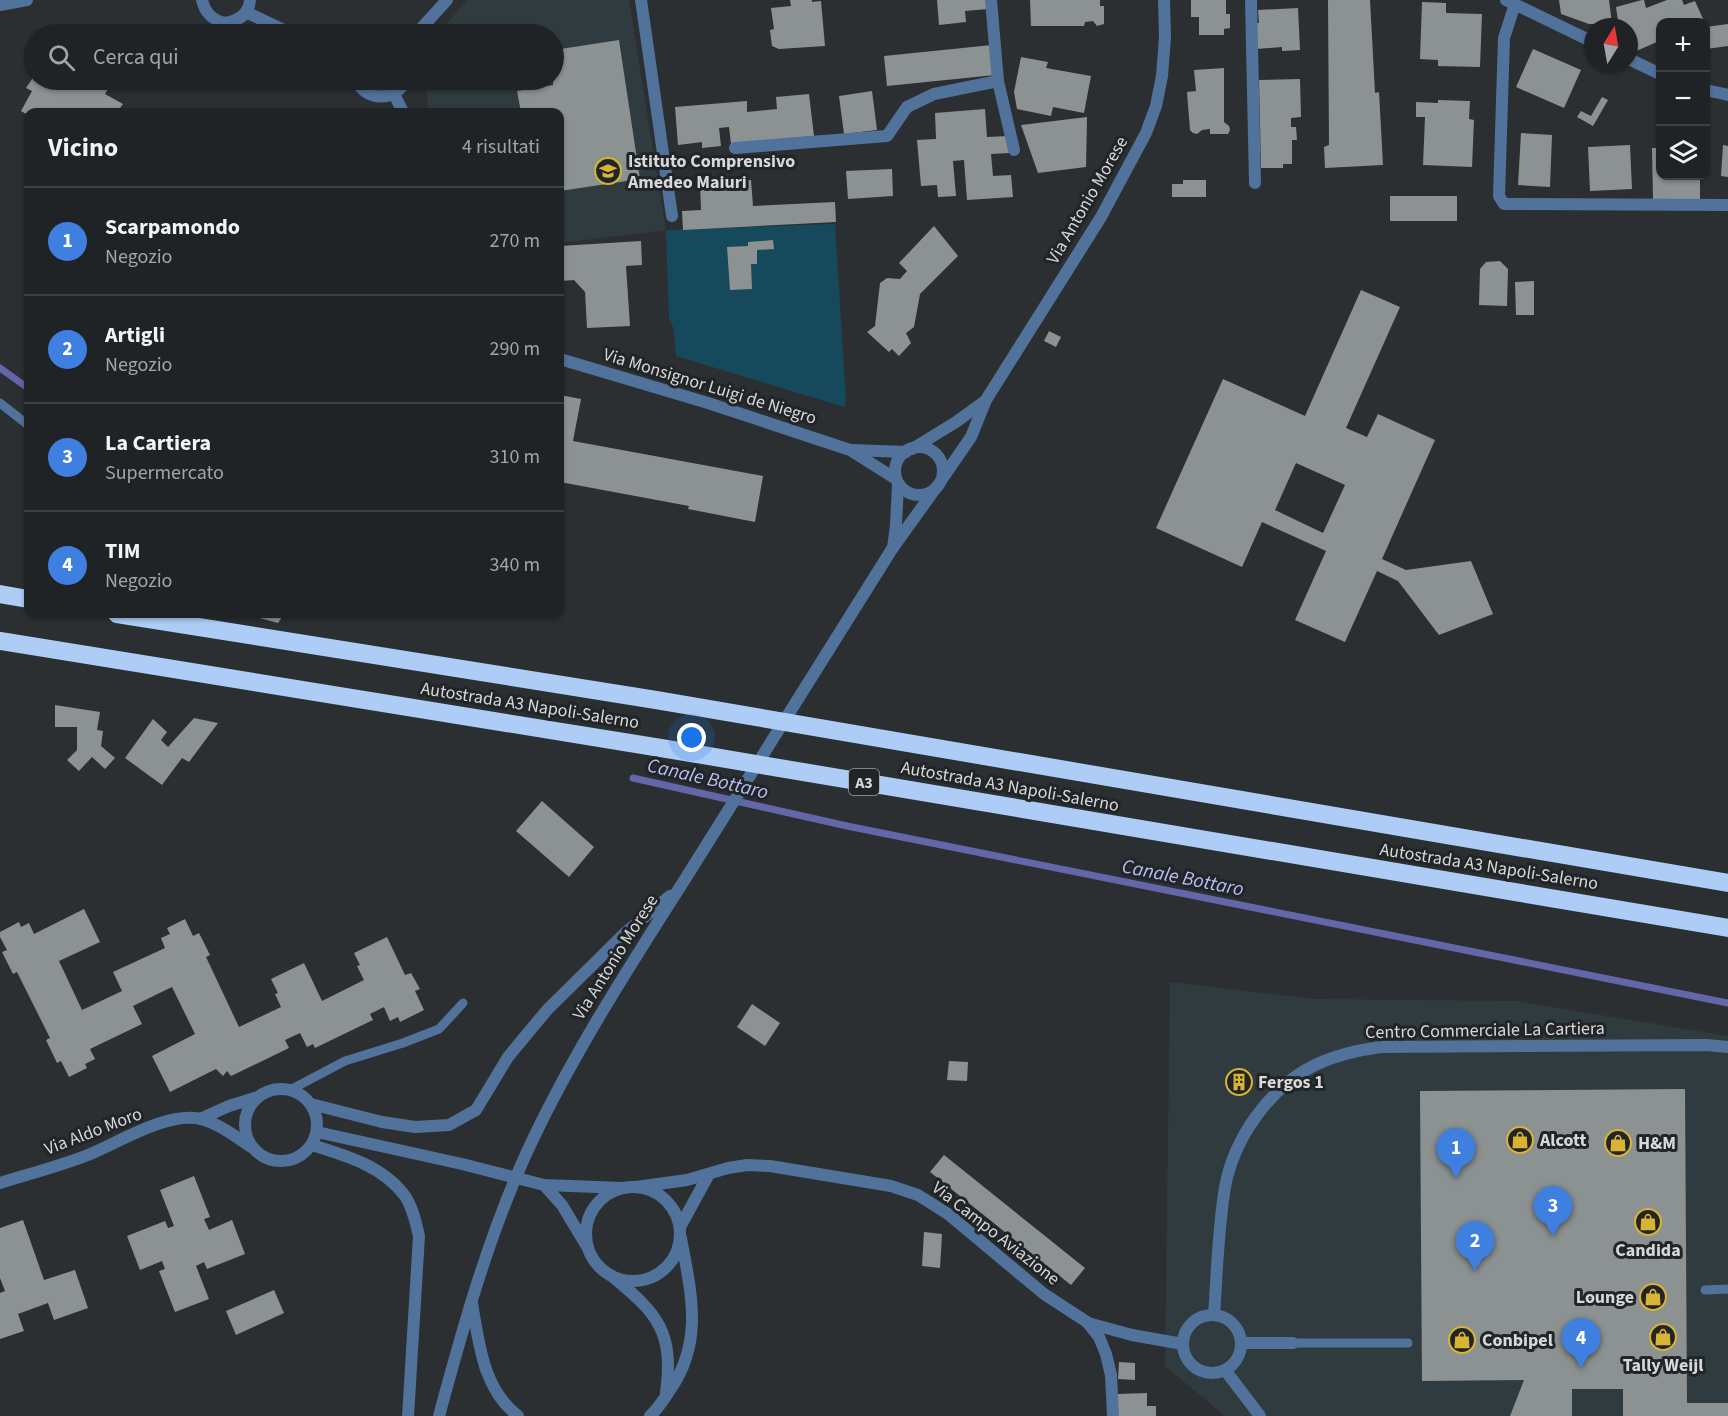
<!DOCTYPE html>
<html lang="it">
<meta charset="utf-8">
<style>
body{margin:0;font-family:"Source Sans 3",sans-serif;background:#2d2f32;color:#f1f3f6}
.controls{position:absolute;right:18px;top:18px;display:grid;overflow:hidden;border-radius:12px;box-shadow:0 2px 4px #0004}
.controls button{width:54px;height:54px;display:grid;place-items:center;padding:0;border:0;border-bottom:2px solid #3d4042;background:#202325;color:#f1f3f6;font:30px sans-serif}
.compass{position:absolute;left:1584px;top:18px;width:54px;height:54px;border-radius:50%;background:#202325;box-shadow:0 2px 4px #0004;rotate:11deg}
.you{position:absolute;left:692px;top:738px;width:21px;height:21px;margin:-15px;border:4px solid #fff;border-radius:50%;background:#1a73e8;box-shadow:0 0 0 9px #1a73e833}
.badge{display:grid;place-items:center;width:39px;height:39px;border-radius:50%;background:#d9b334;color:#fff;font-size:20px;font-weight:700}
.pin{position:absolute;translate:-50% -50px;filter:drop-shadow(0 2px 3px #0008)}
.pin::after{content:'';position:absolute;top:32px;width:21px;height:18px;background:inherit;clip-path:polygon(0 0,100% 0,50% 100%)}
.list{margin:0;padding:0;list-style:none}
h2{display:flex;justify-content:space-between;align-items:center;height:78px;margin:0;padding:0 24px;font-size:26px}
h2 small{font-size:20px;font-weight:400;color:#a2a4a7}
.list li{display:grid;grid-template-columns:39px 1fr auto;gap:18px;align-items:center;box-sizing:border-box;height:108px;padding:0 24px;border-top:2px solid #3d4042}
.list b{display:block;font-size:22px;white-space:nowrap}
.list p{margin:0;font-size:20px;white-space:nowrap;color:#a2a4a7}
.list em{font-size:20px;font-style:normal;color:#a2a4a7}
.icon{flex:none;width:33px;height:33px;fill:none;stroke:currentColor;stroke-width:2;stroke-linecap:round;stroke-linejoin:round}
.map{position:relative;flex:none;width:1728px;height:1416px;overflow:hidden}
.search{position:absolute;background:#202325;box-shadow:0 2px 4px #0004;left:24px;top:24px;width:540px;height:66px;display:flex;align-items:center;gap:15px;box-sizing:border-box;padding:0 21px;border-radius:33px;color:#a2a4a7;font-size:22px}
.panel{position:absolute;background:#202325;box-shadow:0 2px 4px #0004;left:24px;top:108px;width:540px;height:510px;border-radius:12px}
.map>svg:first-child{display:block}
.built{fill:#303b40}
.green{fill:#17495c}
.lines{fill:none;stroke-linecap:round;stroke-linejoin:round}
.stream{stroke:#6466aa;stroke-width:7}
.building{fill:#8c9292;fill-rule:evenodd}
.service{stroke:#51729b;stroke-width:9}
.minor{stroke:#51729b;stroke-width:12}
.tertiary{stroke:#51729b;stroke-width:12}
.motorway{stroke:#adcdf6;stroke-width:18}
.labels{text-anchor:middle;stroke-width:6;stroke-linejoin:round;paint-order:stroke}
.shield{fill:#222527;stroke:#a0a2a4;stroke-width:1.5}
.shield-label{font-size:16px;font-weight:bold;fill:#d6d8d9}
.poi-label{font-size:18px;font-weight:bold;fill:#d6d8d9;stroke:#222527;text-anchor:start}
.street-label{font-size:18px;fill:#d6d8d9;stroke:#222527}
.water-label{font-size:20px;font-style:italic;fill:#babef7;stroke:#222527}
</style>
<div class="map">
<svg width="1728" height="1416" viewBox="0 0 1728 1416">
<rect width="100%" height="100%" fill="#2b2f31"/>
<g class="built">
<path d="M467,0h162l37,230 -106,13v-131h-131l-4,-32h129v-46h-116z"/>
<path d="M1170,982l145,17 202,2 211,35v380h-503l-60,-50z"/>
</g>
<path class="green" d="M835,224l11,176 -2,7 -168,-51 -3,-29 -4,-8 -3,-89z"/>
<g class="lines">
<g class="stream">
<path d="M0,368l28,20"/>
<path d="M633,778l214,48 881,177"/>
</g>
</g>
<g class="building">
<path d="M790,0h22v2l9,-1 4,45 -46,3 -7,-3 -2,-16 4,-1 -3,-21 20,-2z"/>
<path d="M937,0h50l1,9 -23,2 1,11 -27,3z"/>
<path d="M1030,0h70v6h4v18l-7,2 -4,-5 -8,1 -1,4h-53z"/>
<path d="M1191,0h35v14h4v14l-6,1v6h-25v-18h-8z"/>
<path d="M1328,0h42l5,93 4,-1 4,73 -58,3 -1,-21 5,-2z"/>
<path d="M1559,0h50l3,24h-23l-28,-10z"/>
<path d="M1642,0h2l2,8 21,-8h15l2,5 11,-4 8,18 -10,3h-33v28l-3,-8 -23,10 -5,-4v-21h-10l-3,-20z"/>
<path d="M1422,2l24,1v10l36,1 -2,53 -42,-1v-6l-18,-1z"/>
<path d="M1298,8l2,42 -18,1v-4l-26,2 -1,-26h4l-1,-13z"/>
<path d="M1728,24v22l-22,3v-22z"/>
<path d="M619,40l21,139 -80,12v-79h-39l-4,-21 36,-6 1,-35z"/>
<path d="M992,45l3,30 -108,11 -3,-30z"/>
<path d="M1533,49l48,21 -17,38 -48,-21z"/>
<path d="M1021,57l27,5 -2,6 45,8 -7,37 -31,-6 -2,9 -34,-7 -3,-17z"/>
<path d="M1224,68v54l5,4 1,4 -2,4h-18v-5l-8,1 -5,4 -4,-1 -3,-3 -3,-38 9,-1 -2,-21z"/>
<path d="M34,76v4h23l7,6 4,-6h45l-8,14 18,10 -6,8 -86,-1 -3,4 -7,-4 11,-20 -6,-3z"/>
<path d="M1300,79l1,38 -10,1v9h5l1,13h-5v24h-9v4h-22l-2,-88z"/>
<path d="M872,91l5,39 -33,4 -5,-38z"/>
<path d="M809,94l5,42 -83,8 -2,-17 -10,1 2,18 -19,2v-6l-24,3 -3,-38 72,-6v11l30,-3 -1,-12z"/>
<path d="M1602,97l6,3 -15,26 -16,-9 4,-6 10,5z"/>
<path d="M1438,100l32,1 -1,18 5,1 -2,47 -49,-2 2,-48h-9v-15l22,1z"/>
<path d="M985,109l2,28 21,-1 1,17 -18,1 2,22 18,-1 2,22 -46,3 -3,-40 -11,1 3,35 -18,1 -1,-12 -16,1 -4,-46 19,-1 -1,-26z"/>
<path d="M1087,117l-1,50 -48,6 -17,-48z"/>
<path d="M1521,133l31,2 -2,52 -32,-2z"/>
<path d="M1630,145l2,44 -42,2 -2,-44z"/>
<path d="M1723,145l5,1v31l-7,-1z"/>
<path d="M1652,148h8v28h40v23h-47z"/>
<path d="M892,169l1,27 -45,3 -2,-28z"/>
<path d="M751,180l2,26 82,-4 1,20 -153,8 -1,-19 19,-1 -1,-27z"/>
<path d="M1183,180h23v17h-34v-13h11z"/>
<rect x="1390" y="196" width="67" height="25"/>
<path d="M934,226l24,30 -38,38 -6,33 -8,6 5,10 -12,13 -7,-7 -3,3 -22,-20 8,-6 5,-43 7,-5 13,1 7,-8 -8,-8z"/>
<path d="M773,240l1,9 -17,1v14h-6l1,25 -22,1 -3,-43 21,-1v-4z"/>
<path d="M641,241l1,24 -16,1 4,60 -43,2 -2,-36 -11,-12 -14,1v-35z"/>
<path d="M1500,261l8,8 -1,37 -28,-1 1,-36 6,-7z"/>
<path d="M1534,281v34h-18l-1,-33z"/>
<path d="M1361,290l39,17 -54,121 21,9 11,-23 57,26 -53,119 24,11 65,-9 22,53 -54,21 -41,-54 -21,-10 -32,71 -50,-22 31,-69 -64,-29 -20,45 -86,-39 67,-149 82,37zM1296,463l49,22 -22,48 -48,-23z"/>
<path d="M1049,331l12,6 -5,10 -12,-6z"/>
<path d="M560,395l21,4 -8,42 190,35 -8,46 -67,-13 1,-3 -129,-24z"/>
<path d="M245,614h39l-6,9z"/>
<path d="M55,705l45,7 -3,18 6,1 -2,15 14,12 -10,11 -13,-12 -13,14 -12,-11 10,-10v-23h-22z"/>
<path d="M194,718l24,5 -29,39 -7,-4 -20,27 -37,-27 28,-39 14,13 -6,8 7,7z"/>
<path d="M542,801l52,46 -25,30 -53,-46z"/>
<path d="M84,909l16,33 -41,19 23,49 40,-19 -9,-19 52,-24 -4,-10 9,-4 -3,-6 18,-9 8,17 6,-3 11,22 -4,2 33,70 42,-20 -6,-13 3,-1 -7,-14 33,-16 18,38 42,-21 -7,-14 3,-1 -6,-12 33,-16 18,38 6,-2 9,16 -5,2 9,19 -24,12 -2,-5 -8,4 -6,-14 -14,7 3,6 -58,28 -2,-4 -6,3 -7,-14 -15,7 4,8 -58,28 -4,-5 -4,5 -7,-7 -46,23 -18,-36 43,-22 -23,-47 -39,19 9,18 -52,25 5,10 -10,5 2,4 -18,9 -8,-16 -4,2 -11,-23 4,-2 -33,-66 -4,2 -11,-22 5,-2 -7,-13v-5l19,-10 2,5 8,-4 5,11z"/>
<path d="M752,1004l28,19 -15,23 -28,-19z"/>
<path d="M949,1061l19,1 -1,19 -20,-1z"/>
<path d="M1232,1072h14l-1,21h-13z"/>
<path d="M1685,1089l2,314h41v13h-105v-27h-51v27h-62l14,-36 -102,1 -2,-290z"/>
<path d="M944,1155l141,113 -14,17 -141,-113z"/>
<path d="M194,1176l16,41 -6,2 5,11 23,-10 13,34 -38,15 -3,-7 -8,4 13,33 -34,13 -16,-41 6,-2 -3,-8 -22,9 -13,-34 38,-15 3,7 6,-2 -14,-36z"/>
<path d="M23,1220l21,60 31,-10 13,38 -34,12 -6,-17 -30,11 6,17 -24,8v-46l5,-2 -5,-13v-50z"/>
<path d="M924,1232l18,2 -2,34 -18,-2z"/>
<path d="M274,1290l10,23 -48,22 -10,-24z"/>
<path d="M1119,1362l16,1v17l-17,-1z"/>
<path d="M1147,1393v13h9v10h-38v-22z"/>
</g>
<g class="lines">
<g class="service">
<path d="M0,403l28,22"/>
<path d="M290,1090l55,-29 58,-18 36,-14 24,-26"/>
<path d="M1705,1290l23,-1"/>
<path d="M1293,1343h115"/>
</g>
<g class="minor">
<path d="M202,0c3,13 10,19 22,23 14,-2 25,-8 26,-23"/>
<path d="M641,0l31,216"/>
<path d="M1251,0l4,183"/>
<path d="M1506,0l87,42"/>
<path d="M1515,4l-11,34 -5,158 5,8 224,1"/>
<path d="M0,5l27,-5"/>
<path d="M246,12l46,22"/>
<path d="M416,34l31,-34"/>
<path d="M1629,59l31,15"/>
<path d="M356,80c10,22 40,22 50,0"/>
<path d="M998,81l16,69"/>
<path d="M1706,90l22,5"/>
<path d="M394,94l9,18"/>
<path d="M735,148l152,-12 20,-29 27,-13 64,-13 -7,-81"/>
<path d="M560,359l148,44 142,47 46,29"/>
<path d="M851,450l55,2"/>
<circle cx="281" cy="1125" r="36"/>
<path d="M200,1119l29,-13 29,-9"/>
<path d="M317,1132l145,32 82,21 79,3"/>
<path d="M0,1183c29,-9 60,-17 88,-28 30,-12 79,-44 113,-36 19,5 36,19 52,29"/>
<path d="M544,1185l18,20 24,40"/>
<circle cx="633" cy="1234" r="47"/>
<path d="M636,1187l51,-7 41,-12 19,-3 23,1 121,20 27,9 30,19 96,80 43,28 12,15 7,17 5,21 2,41"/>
<path d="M680,1227l29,-53"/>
<path d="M1214,1315c3,-42 4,-86 11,-128 9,-49 45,-100 90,-122 21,-10 43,-15 66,-18l325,-2 22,2"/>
<circle cx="1212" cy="1344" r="29"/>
<path d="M1088,1323l44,12 51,9"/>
<path d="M1241,1343h52"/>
<path d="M1225,1370l35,46"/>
</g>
<g class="tertiary">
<circle cx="919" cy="471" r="24"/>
<path d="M912,449l44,-27 29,-21"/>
<path d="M942,479l29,-42 15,-37 115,-183 45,-84 10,-27 6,-30 3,-39 -1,-37"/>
<path d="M893,548l3,-23 2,-41"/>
<path d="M311,1104l71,18 33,5 34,-2 27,-15 32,-53 39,-47 78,-77 45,-37"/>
<path d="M312,1145c33,10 71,21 93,51 8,12 11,27 14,40l-11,180"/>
<path d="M613,1277c45,37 61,55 53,116"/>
<path d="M472,1303c7,41 11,86 46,113"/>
<path d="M439,1416c24,-89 49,-178 87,-262 45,-98 104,-188 161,-278 68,-109 137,-218 205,-327l46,-64"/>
<path d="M650,1416c8,-7 14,-17 20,-26 34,-49 21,-97 11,-152"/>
</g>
<g class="motorway">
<path d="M0,594l28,5"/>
<path d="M117,614l539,86 1072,183"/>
<path d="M0,641l667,108 1061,179"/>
</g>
</g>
<defs>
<symbol id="school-ring" viewBox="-11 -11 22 22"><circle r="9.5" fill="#222527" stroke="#d9b334" stroke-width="1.5"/><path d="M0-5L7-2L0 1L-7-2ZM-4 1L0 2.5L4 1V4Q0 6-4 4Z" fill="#d9b334"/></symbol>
<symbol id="building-ring" viewBox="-11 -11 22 22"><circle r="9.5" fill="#222527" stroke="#d9b334" stroke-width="1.5"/><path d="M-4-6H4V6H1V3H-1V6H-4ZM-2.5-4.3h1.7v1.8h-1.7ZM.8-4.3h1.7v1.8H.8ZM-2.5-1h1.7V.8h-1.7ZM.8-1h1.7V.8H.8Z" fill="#d9b334"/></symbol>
<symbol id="shop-ring" viewBox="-11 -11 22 22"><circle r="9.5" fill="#222527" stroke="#d9b334" stroke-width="1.5"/><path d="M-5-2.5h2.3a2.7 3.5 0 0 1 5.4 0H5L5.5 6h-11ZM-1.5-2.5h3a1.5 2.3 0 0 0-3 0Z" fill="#d9b334"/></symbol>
</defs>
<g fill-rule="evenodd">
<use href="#school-ring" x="593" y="156" width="30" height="30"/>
<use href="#building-ring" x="1224" y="1067" width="30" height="30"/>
<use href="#shop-ring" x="1505" y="1125" width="30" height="30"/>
<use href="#shop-ring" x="1603" y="1128" width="30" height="30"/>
<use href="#shop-ring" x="1633" y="1207" width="30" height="30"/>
<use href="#shop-ring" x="1638" y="1282" width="30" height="30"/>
<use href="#shop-ring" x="1648" y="1322" width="30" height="30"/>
<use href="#shop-ring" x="1447" y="1325" width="30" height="30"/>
</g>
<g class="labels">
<rect class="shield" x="849" y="769" width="30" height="26" rx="4.5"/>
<g class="shield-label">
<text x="864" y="788">A3</text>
</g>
<g class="poi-label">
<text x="628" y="167">Istituto Comprensivo<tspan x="628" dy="21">Amedeo Maiuri</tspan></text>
<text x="1258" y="1088">Fergos 1</text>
<text x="1540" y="1146">Alcott</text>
<text x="1638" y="1149">H&amp;M</text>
<text x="1648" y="1256" text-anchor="middle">Candida</text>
<text x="1634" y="1303" text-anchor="end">Lounge</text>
<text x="1482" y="1346">Conbipel</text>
<text x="1663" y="1371" text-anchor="middle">Tally Weijl</text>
</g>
<g class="street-label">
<text transform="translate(1087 200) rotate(-60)" y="6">Via Antonio Morese</text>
<text transform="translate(710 386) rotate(17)" y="6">Via Monsignor Luigi de Niegro</text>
<text transform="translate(530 705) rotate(9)" y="6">Autostrada A3 Napoli-Salerno</text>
<text transform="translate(1010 786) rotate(10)" y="6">Autostrada A3 Napoli-Salerno</text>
<text transform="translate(1489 866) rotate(9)" y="6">Autostrada A3 Napoli-Salerno</text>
<text transform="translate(615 957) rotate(-58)" y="6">Via Antonio Morese</text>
<text transform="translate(1485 1030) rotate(-1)" y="6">Centro Commerciale La Cartiera</text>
<text transform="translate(93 1131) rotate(-21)" y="6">Via Aldo Moro</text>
<text transform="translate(996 1233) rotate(38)" y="6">Via Campo Aviazione</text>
</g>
<g class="water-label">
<text transform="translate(708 778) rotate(13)" y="7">Canale Bottaro</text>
<text transform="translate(1183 877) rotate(11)" y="7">Canale Bottaro</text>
</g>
</g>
</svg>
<div class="controls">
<button>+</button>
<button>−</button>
<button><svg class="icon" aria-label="layers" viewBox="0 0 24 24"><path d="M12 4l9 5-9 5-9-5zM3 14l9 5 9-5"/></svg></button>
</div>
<svg class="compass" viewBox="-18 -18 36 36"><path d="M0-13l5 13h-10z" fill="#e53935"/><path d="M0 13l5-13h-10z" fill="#a2a4a7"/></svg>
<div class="you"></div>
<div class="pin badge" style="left:1456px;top:1178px;background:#3f7fe0">1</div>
<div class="pin badge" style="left:1475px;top:1271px;background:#3f7fe0">2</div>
<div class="pin badge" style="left:1553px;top:1236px;background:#3f7fe0">3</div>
<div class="pin badge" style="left:1581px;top:1368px;background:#3f7fe0">4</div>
<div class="search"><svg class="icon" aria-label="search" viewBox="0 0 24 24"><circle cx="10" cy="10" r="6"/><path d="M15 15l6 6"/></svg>Cerca qui</div>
<section class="panel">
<h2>Vicino<small>4 risultati</small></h2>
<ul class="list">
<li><span class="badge" style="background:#3f7fe0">1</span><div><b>Scarpamondo</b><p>Negozio</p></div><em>270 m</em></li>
<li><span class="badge" style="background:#3f7fe0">2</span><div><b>Artigli</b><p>Negozio</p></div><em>290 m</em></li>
<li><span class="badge" style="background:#3f7fe0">3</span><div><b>La Cartiera</b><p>Supermercato</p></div><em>310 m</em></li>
<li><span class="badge" style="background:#3f7fe0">4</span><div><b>TIM</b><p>Negozio</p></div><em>340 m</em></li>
</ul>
</section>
</div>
